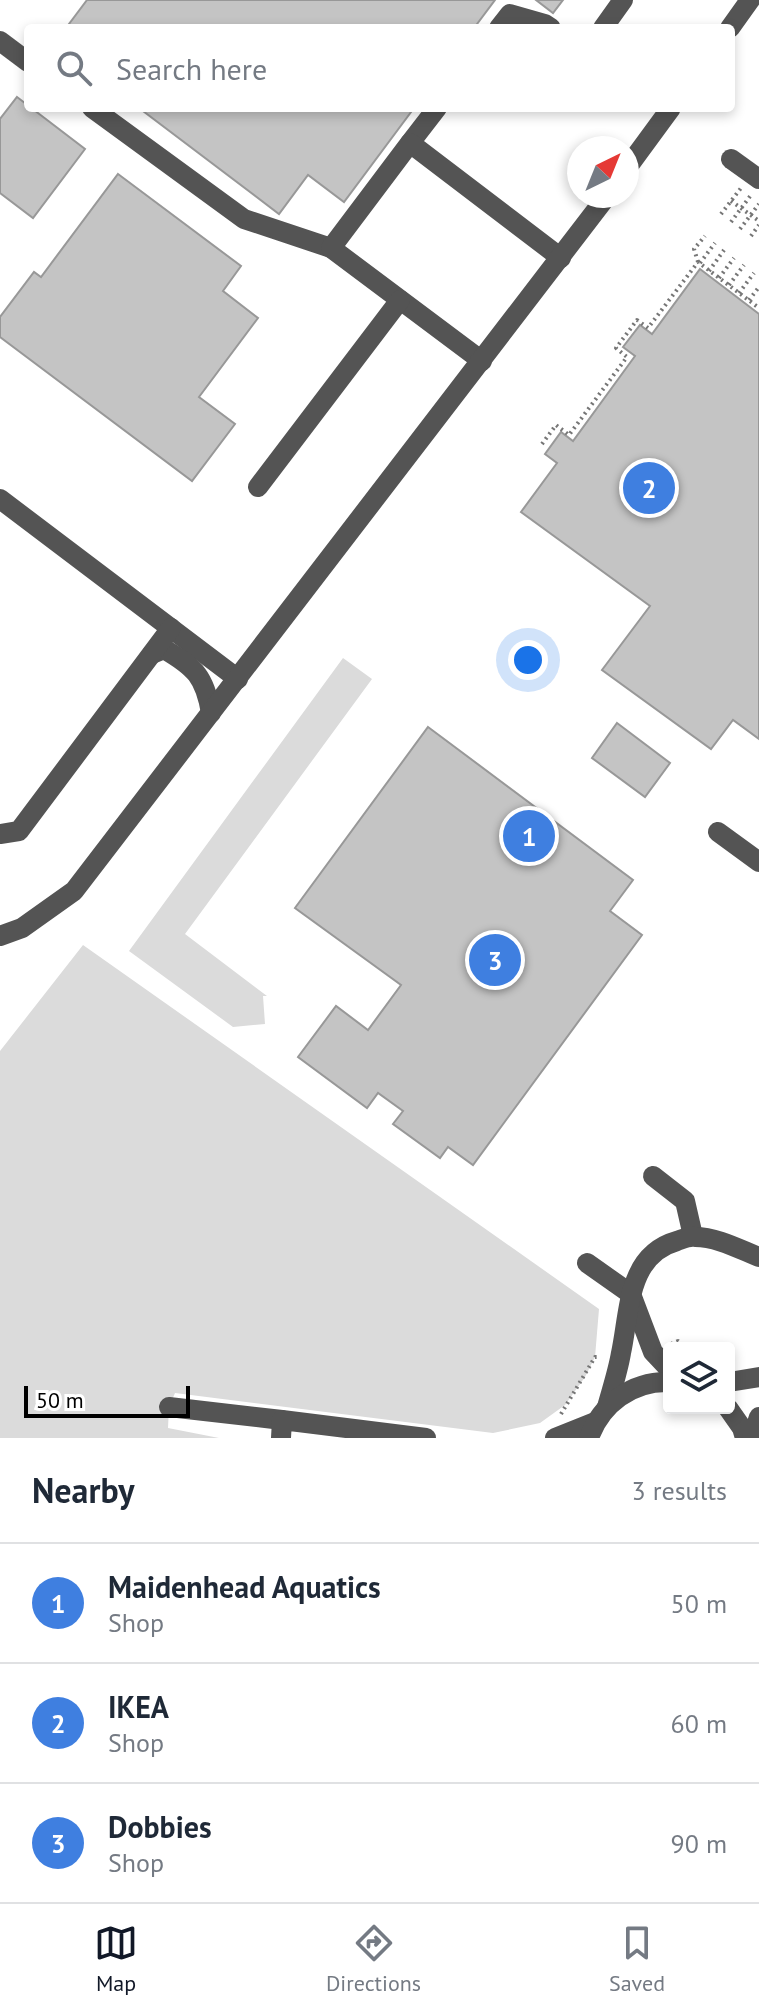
<!DOCTYPE html>
<style>
body{margin:0;font-family:"PT Sans",sans-serif;background:#f2f2f3;color:#1f2937}
.controls{position:absolute;right:24px;bottom:24px;display:grid;overflow:hidden;border-radius:8px;box-shadow:0 4px 12px #0003}
.controls button{width:72px;height:72px;display:grid;place-items:center;padding:0;border:0;border-bottom:2px solid #e0e1e3;background:#fff;color:#1f2937;font:40px sans-serif}
.compass{position:absolute;left:567px;top:136px;width:72px;height:72px;border-radius:50%;background:#fff;box-shadow:0 4px 12px #0003;rotate:43deg}
.scale{position:absolute;left:24px;bottom:20px;width:166px;box-sizing:border-box;padding-left:8px;border:4px solid #000;border-top:0;font-size:22px;line-height:28px;white-space:nowrap;color:#000;-webkit-text-stroke:6px #fff;paint-order:stroke}
.you{position:absolute;left:528px;top:660px;width:28px;height:28px;margin:-20px;border:6px solid #fff;border-radius:50%;background:#1a73e8;box-shadow:0 0 0 12px #1a73e833}
.badge{display:grid;place-items:center;width:52px;height:52px;border-radius:50%;background:#111827;color:#fff;font-size:26px;font-weight:700}
.pin{position:absolute;translate:-50% -50%;border:4px solid #fff;box-shadow:0 2px 8px #0006}
.list{margin:0;padding:0;list-style:none}
h2{display:flex;justify-content:space-between;align-items:center;height:104px;margin:0;padding:0 32px;font-size:34px}
h2 small{font-size:26px;font-weight:400;color:#747a83}
.list li{display:grid;grid-template-columns:52px 1fr auto;gap:24px;align-items:center;box-sizing:border-box;height:120px;padding:0 32px;border-top:2px solid #e0e1e3}
.list b{display:block;font-size:30px;white-space:nowrap}
.list p{margin:0;font-size:26px;white-space:nowrap;color:#747a83}
.list em{font-size:26px;font-style:normal;color:#747a83}
.icon{flex:none;width:44px;height:44px;fill:none;stroke:currentColor;stroke-width:2;stroke-linecap:round;stroke-linejoin:round}
.map{position:relative;flex:none;width:759px;height:1438px;overflow:hidden}
.search{position:absolute;background:#fff;box-shadow:0 4px 12px #0003;left:24px;right:24px;top:24px;height:88px;display:flex;align-items:center;gap:20px;box-sizing:border-box;padding:0 28px;border-radius:8px;color:#747a83;font-size:30px}
.sheet{height:464px;background:#fff}
nav{display:flex;justify-content:space-around;align-items:center;box-sizing:border-box;height:112px;border-top:2px solid #e0e1e3;background:#fff;font-size:22px;color:#747a83}
nav a{display:grid;justify-items:center;gap:4px}
nav .on{color:#111827}
.map>svg:first-child{display:block}
.green{fill:#dbdbdb}
.building{fill:#c4c4c4;stroke:#989898;stroke-width:2}
.lines{fill:none;stroke-linecap:round;stroke-linejoin:round}
.path{stroke:#767676;stroke-width:4;stroke-dasharray:2 4;stroke-linecap:butt}
.minor{stroke:#545454;stroke-width:20}
</style>
<div class="map">
<svg width="759" height="1438" viewBox="0 0 759 1438">
<rect width="100%" height="100%" fill="#fff"/>
<g class="green">
<path d="M343,658l29,21 -187,255 82,62h-4l2,28 -32,3 -104,-76z"/>
<path d="M83,945l516,364 -4,48 -10,20 -20,28 -25,18 -47,10 -318,-40 -6,14 -1,21 51,10h-219v-387z"/>
</g>
<g class="building">
<path d="M87,0h408l-21,28h-408z"/>
<path d="M536,0h27l-10,13z"/>
<path d="M17,97l68,52 -52,69 -33,-25v-74z"/>
<path d="M139,108h275l-70,94 -36,-27 -29,39z"/>
<path d="M118,174l123,92 -18,25 35,27 -59,79 36,27 -43,57 -192,-144v-20l34,-45 7,5z"/>
<path d="M700,269l59,45v425l-26,-19 -22,29 -109,-79 48,-64 -129,-94 36,-49 -12,-9 16,-22 12,9 62,-85 -12,-9 17,-22 12,9z"/>
<path d="M617,723l53,40 -25,34 -53,-39z"/>
<path d="M428,727l205,153 -23,31 32,24 -169,230 -25,-18 -8,11 -47,-34 10,-13 -25,-18 -11,15 -69,-51 38,-51 32,24 33,-45 -106,-77z"/>
</g>
<g class="lines">
<g class="path">
<path d="M731,201l28,20"/>
<path d="M721,214l20,-26"/>
<path d="M731,222l20,-27"/>
<path d="M740,229l19,-25"/>
<path d="M751,236l8,-11"/>
<path d="M698,262l-4,-13 11,-13"/>
<path d="M700,263l15,-20"/>
<path d="M709,271l15,-21"/>
<path d="M719,278l15,-20"/>
<path d="M729,285l15,-20"/>
<path d="M739,293l15,-20"/>
<path d="M749,300l10,-13"/>
<path d="M542,444l14,-19 13,10 58,-78 -11,-9 21,-28 11,8 50,-66 61,46"/>
<path d="M671,1344l7,-3 7,7"/>
<path d="M561,1414l34,-57h5"/>
</g>
<g class="minor">
<path d="M499,28l11,-14 35,10 6,4"/>
<path d="M603,28l20,-28"/>
<path d="M730,28l20,-28"/>
<path d="M0,41l28,21"/>
<path d="M92,108l152,111 87,29"/>
<path d="M410,143l27,-35"/>
<path d="M731,159l28,20"/>
<path d="M627,168l44,-60"/>
<path d="M482,361l-151,-113 79,-105 151,115"/>
<path d="M258,487l142,-187"/>
<path d="M0,499l238,180"/>
<path d="M152,654l12,-5c31,18 41,28 47,64"/>
<path d="M718,832l41,30"/>
<path d="M0,834l19,-3 152,-203"/>
<path d="M0,936l22,-8 52,-37 533,-695"/>
<path d="M653,1176l32,25 8,35"/>
<path d="M587,1263l44,31 22,58 16,17"/>
<path d="M729,1382l30,-5"/>
<path d="M169,1407l113,13"/>
<path d="M607,1407c5,-18 11,-36 14,-54 9,-42 6,-98 56,-112 6,-2 12,-5 18,-4 22,0 44,12 64,20"/>
<path d="M728,1408l14,20 3,10"/>
<path d="M281,1438l1,-18 144,18"/>
<path d="M555,1438l40,-16"/>
<path d="M589,1438c12,-34 43,-57 80,-56"/>
<path d="M752,1438l7,-21"/>
</g>
</g>
</svg>
<div class="controls">
<button><svg class="icon" aria-label="layers" viewBox="0 0 24 24"><path d="M12 4l9 5-9 5-9-5zM3 14l9 5 9-5"/></svg></button>
</div>
<svg class="compass" viewBox="-18 -18 36 36"><path d="M0-13l5 13h-10z" fill="#e53935"/><path d="M0 13l5-13h-10z" fill="#747a83"/></svg>
<div class="scale">50 m</div>
<div class="you"></div>
<div class="pin badge" style="left:529px;top:836px;background:#3f7fe0">1</div>
<div class="pin badge" style="left:649px;top:488px;background:#3f7fe0">2</div>
<div class="pin badge" style="left:495px;top:960px;background:#3f7fe0">3</div>
<div class="search"><svg class="icon" aria-label="search" viewBox="0 0 24 24"><circle cx="10" cy="10" r="6"/><path d="M15 15l6 6"/></svg>Search here</div>
</div>
<section class="sheet">
<h2>Nearby<small>3 results</small></h2>
<ul class="list">
<li><span class="badge" style="background:#3f7fe0">1</span><div><b>Maidenhead Aquatics</b><p>Shop</p></div><em>50 m</em></li>
<li><span class="badge" style="background:#3f7fe0">2</span><div><b>IKEA</b><p>Shop</p></div><em>60 m</em></li>
<li><span class="badge" style="background:#3f7fe0">3</span><div><b>Dobbies</b><p>Shop</p></div><em>90 m</em></li>
</ul>
</section>
<nav>
<a class="on"><svg class="icon" aria-label="map" viewBox="0 0 24 24"><path d="M3 6l6-2 6 2 6-2v14l-6 2-6-2-6 2zM9 4v14M15 6v14"/></svg>Map</a>
<a><svg class="icon" aria-label="directions" viewBox="0 0 24 24"><path d="M12 3l9 9-9 9-9-9zM9 14v-3h6M13 9l2 2-2 2"/></svg>Directions</a>
<a><svg class="icon" aria-label="saved" viewBox="0 0 24 24"><path d="M7 4h10v16l-5-4-5 4z"/></svg>Saved</a>
</nav>
